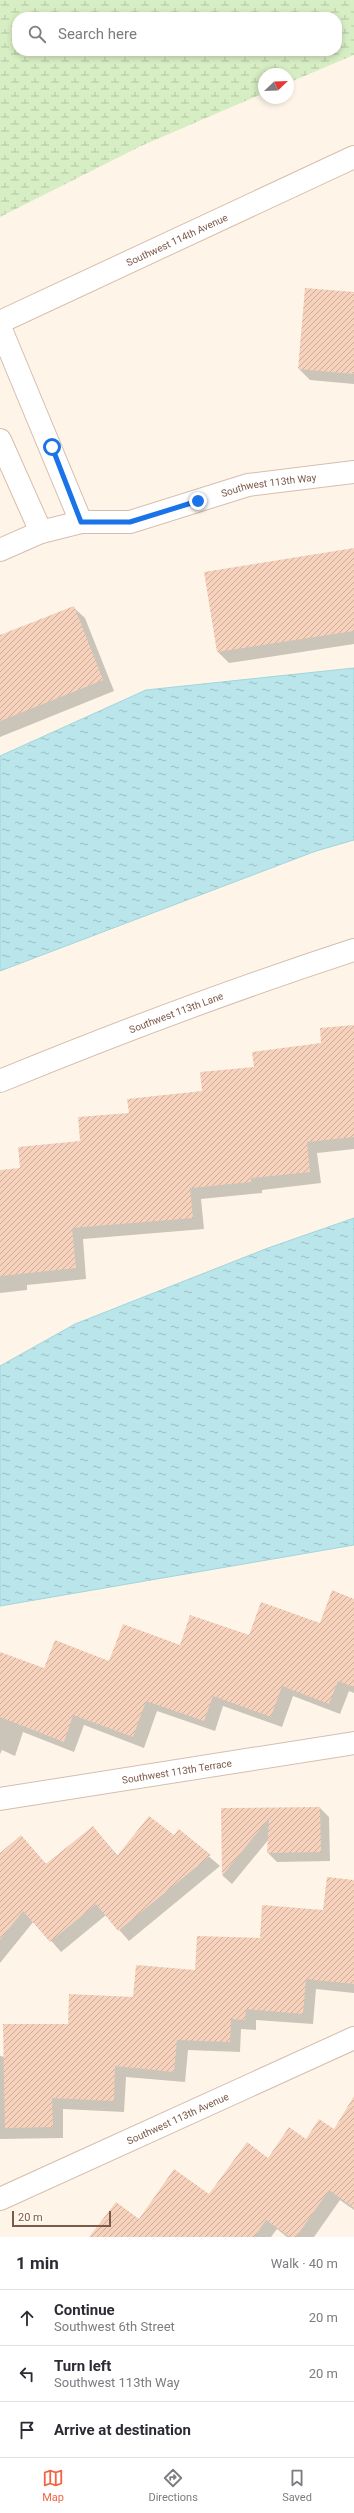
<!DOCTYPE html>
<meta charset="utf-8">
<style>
body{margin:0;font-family:Roboto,sans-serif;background:#f7f7f7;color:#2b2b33}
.compass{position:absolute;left:258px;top:68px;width:36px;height:36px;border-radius:50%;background:#fff;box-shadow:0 2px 6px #0003;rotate:67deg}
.scale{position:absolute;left:12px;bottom:10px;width:99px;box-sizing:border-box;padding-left:4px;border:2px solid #7c5949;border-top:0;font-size:11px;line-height:14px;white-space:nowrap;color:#7c5949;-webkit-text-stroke:3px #fff9f0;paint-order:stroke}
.stop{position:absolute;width:12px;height:12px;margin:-9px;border:3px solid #1a73e8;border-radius:50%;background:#fff}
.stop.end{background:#1a73e8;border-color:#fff;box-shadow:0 1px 4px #0008}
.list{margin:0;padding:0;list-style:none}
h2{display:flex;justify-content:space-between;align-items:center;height:52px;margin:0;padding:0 16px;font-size:17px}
h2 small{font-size:13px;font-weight:400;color:#7c7c81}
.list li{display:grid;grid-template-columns:26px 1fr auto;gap:12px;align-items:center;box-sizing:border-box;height:56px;padding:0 16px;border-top:1px solid #e1e1e2}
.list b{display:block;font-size:15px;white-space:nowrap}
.list p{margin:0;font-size:13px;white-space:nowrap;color:#7c7c81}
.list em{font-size:13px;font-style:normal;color:#7c7c81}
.icon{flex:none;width:22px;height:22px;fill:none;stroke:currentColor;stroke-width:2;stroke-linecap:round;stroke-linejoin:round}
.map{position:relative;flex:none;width:354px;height:2237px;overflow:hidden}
.search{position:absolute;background:#fff;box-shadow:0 2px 6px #0003;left:12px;right:12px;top:12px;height:44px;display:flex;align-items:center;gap:10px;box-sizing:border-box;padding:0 14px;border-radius:16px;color:#7c7c81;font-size:15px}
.sheet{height:220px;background:#fff}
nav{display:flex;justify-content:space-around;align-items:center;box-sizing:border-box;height:56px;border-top:1px solid #e1e1e2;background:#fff;font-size:11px;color:#7c7c81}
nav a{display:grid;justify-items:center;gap:2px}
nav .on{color:#f26443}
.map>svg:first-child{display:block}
.wetland{fill:url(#wetland-marsh);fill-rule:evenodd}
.water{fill:url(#water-ripples);stroke:#9fd6dd}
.shadow{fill:#0003}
.building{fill:url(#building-hatch)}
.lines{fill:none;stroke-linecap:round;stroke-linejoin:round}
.street-casing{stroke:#d5beaf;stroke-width:24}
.secondary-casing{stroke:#d8beab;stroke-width:24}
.street{stroke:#fff;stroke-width:22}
.secondary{stroke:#fff;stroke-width:22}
.route{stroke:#1a73e8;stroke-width:5}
.labels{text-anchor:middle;stroke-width:4;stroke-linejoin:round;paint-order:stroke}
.street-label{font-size:10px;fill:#7c5949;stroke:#fff9f0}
</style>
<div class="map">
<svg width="354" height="2237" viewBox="0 0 354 2237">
<defs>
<pattern id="wetland-marsh" width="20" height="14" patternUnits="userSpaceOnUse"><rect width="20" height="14" fill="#d7eec4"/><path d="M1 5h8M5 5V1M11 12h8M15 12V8" fill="none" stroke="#b3c4a1"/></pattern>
<pattern id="water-ripples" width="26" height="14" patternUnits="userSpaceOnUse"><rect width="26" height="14" fill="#bae5eb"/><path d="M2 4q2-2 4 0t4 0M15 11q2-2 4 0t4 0" fill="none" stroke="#9cbdc0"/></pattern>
<pattern id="building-hatch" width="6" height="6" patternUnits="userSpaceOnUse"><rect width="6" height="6" fill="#f6d2bd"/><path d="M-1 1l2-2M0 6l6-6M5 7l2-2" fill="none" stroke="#ccad9c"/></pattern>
</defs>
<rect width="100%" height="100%" fill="#fef5e8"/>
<path class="wetland" d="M0,0h354v55l-66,28v-9h-24v19l-123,53 -141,71zM17,17h320v34h-320z"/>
<g class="water">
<path d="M354,668v172l-38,11 -316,120v-215l146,-66z"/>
<path d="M354,1218v327l-354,61v-240l75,-42 193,-76z"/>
</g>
<g class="shadow">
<path d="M354,293v91l-44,-4 -11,-11z"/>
<path d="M354,549v95l-125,19 -11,-11 -12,-79z"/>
<path d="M73,607l12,11 29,73 -114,46v-101z"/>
<path d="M354,1026v123l-37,4 4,30 -59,7v3l-61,6 3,30 -121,10 3,40 -59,6v5l-27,3v-122l21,-2 60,-27 49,-28 73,-22 52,-24 68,-24z"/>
<path d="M354,1600v93l-5,-2 -9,23 -47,-18 -11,31 -59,-21 -8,25 -58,-20 -13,37 -60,-23 -10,27 -51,-20 -8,24 -13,-6 -2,4v-100l45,15 65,-7 71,-16 139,-22z"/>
<path d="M320,1808l9,9 1,44 -53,1 -9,-9 1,-14 -37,45 -9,-8 -1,-67z"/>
<path d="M93,1827l25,29 56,-19 5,-6 41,35 -91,75 -23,-26 -45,37 -27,-31 -34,42v-109l21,-18 25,28z"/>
<path d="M354,1881v112l-38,-4 -3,35 -57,-4v10l-15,-1 -1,23 -52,-2 -3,32 -59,-5 -2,35 -61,-3v29l-63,1v-83l5,1 64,-32 127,-54 128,-60z"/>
<path d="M354,2098v112l-14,-10 -26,37h-27l-10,-8 -6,8h-181l120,-41 58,-37 38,-19 29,-9z"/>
</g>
<g class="building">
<path d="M305,288l49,4v82l-56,-5z"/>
<path d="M354,548v83l-137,21 -13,-80z"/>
<path d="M74,606l29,74 -103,41v-86z"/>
<path d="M354,1025v112l-47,5 3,30 -59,6v4l-61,6 3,30 -121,10 4,40 -76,8v-106l20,-2 -2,-21 62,-6 -2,-24 51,-4 -2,-14 75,-8 -2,-19 54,-5 -2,-15 69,-9 -1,-15z"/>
<path d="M332,1590l22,9v88l-16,-6 -9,23 -47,-18 -11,31 -58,-21 -9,25 -58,-20 -13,36 -60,-22 -9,27 -64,-25v-65l44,16 11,-28 54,21 14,-37 57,21 10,-30 59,20 12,-33 59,21z"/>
<path d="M320,1807l1,45 -54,1 2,-35 -47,58 -1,-68z"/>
<path d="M149,1816l25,19 5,-6 32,26 -93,76 -22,-27 -46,38 -27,-31 -23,29v-87l21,-18 25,29 47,-38 24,30z"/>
<path d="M327,1877l27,3v104l-48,-5 -3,35 -57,-5 -1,11 -14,-1 -1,23 -53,-2 -3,32 -59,-6 -1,35 -62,-3 1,29 -48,1 -2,-104h65l1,-30 64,3 3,-32 59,5 2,-34 63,2 2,-33 61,5z"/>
<path d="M354,2096v112l-25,-18 -33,47h-6l-24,-17 -12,17h-165l27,-35 23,17 35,-50 35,25 38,-52 21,16 21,-31 17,12 13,-20 15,10z"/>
</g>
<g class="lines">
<defs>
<g id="street">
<path d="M0,327l81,195"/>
<path d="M0,440l41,92"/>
<path id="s1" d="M0,550l41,-18 40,-10h49l118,-37 106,-13"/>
<path id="s2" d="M0,1081c117,-48 234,-92 354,-131"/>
<path id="s3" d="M0,1799l354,-56"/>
<path id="s4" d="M0,2199l354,-161"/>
</g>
<g id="secondary">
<path id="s5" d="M0,322l354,-165"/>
</g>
</defs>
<use href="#street" class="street-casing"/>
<use href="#secondary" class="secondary-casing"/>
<use href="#street" class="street"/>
<use href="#secondary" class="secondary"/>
</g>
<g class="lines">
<path class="route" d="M52,447l29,75h49l68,-21"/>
</g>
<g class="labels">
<g class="street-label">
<text dy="4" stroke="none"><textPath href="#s5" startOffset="195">Southwest 114th Avenue</textPath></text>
<text dy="4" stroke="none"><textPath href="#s1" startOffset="279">Southwest 113th Way</textPath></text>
<text dy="4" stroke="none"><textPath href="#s2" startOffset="189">Southwest 113th Lane</textPath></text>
<text dy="4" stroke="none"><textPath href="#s3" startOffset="179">Southwest 113th Terrace</textPath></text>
<text dy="4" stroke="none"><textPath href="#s4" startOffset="195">Southwest 113th Avenue</textPath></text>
</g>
</g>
</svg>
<svg class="compass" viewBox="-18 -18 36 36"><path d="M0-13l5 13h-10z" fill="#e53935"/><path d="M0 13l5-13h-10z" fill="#7c7c81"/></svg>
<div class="scale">20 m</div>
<div class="stop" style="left:52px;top:447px"></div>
<div class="stop end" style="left:198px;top:501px"></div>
<div class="search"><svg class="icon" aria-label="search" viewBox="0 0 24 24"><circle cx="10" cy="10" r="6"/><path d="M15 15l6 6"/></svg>Search here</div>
</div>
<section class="sheet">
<h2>1 min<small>Walk · 40 m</small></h2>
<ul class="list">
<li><svg class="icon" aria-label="ahead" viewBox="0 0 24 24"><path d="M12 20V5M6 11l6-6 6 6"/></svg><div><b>Continue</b><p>Southwest 6th Street</p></div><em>20 m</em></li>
<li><svg class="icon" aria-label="left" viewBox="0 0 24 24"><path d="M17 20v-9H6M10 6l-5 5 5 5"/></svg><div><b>Turn left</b><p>Southwest 113th Way</p></div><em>20 m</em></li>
<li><svg class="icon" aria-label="arrive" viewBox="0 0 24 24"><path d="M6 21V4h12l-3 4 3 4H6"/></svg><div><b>Arrive at destination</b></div></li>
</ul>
</section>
<nav>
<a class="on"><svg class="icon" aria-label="map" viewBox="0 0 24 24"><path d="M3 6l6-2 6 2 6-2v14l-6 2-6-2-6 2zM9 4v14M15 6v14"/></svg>Map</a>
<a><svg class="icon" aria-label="directions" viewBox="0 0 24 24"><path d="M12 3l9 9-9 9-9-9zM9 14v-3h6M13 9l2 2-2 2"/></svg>Directions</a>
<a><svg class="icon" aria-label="saved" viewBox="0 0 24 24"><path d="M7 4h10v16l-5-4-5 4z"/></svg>Saved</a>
</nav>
